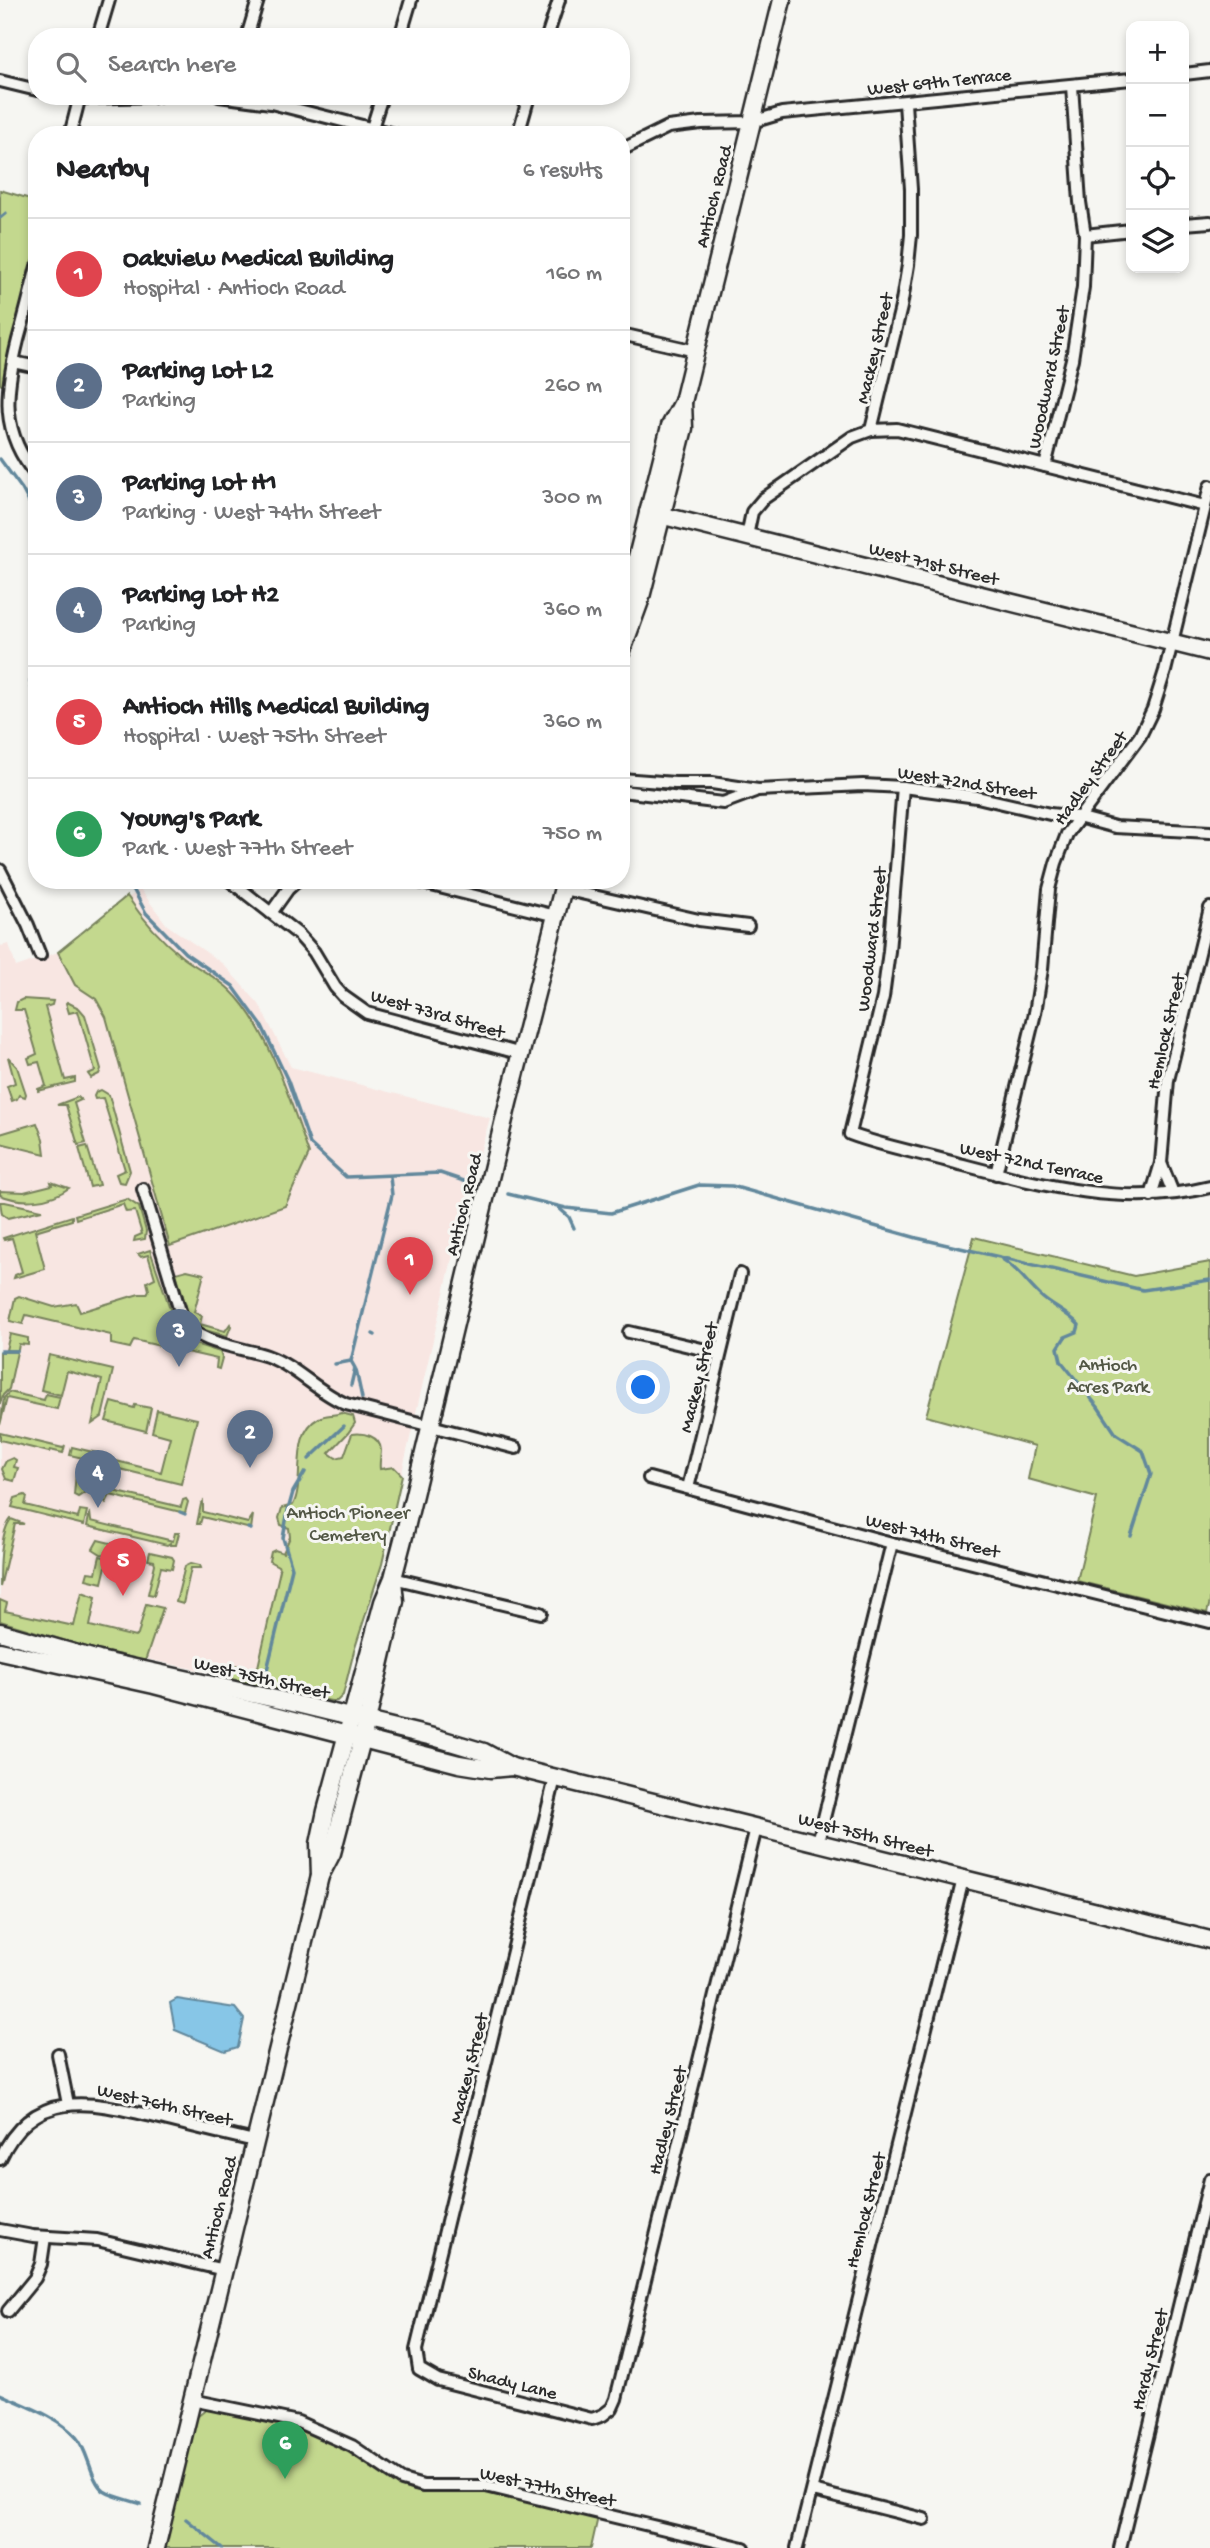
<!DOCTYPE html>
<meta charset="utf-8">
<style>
body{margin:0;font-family:"Gochi Hand",sans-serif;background:#f6f6f6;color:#202124}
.controls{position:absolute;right:21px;top:21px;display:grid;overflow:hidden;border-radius:14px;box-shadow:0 4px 10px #0003}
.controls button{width:63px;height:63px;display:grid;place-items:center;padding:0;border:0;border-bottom:2px solid #e0e0e0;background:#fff;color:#202124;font:35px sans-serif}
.you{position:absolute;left:644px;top:1388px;width:24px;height:24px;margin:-18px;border:5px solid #fff;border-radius:50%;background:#1a73e8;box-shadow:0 0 0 10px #1a73e833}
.badge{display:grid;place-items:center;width:46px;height:46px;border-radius:50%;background:#d1495b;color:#fff;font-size:23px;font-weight:700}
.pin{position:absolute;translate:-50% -58px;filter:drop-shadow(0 2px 4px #0008)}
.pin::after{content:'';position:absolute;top:37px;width:24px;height:21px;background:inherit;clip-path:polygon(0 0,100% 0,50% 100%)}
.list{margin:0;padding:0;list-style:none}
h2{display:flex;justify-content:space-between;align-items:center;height:91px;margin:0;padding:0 28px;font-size:30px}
h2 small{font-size:23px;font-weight:400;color:#757577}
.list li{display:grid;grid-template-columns:46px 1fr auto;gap:21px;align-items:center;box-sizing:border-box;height:112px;padding:0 28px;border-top:2px solid #e0e0e0}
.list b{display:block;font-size:26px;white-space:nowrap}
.list p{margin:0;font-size:23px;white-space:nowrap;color:#757577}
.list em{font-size:23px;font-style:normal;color:#757577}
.icon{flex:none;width:38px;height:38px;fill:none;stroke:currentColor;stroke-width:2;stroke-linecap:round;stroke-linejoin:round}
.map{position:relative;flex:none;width:1210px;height:2548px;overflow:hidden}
.search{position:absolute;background:#fff;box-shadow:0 4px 10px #0003;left:28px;top:28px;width:602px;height:77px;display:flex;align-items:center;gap:18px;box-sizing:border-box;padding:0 24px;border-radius:28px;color:#757577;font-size:26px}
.panel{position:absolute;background:#fff;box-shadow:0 4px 10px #0003;left:28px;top:126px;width:602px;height:763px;border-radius:28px}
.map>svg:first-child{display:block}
.built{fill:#f8e6e2}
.green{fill:#c3d88e;stroke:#77825c;stroke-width:2}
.water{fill:#87c6e7;stroke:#62889c;stroke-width:2}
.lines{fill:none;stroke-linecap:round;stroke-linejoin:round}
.stream{stroke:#62889c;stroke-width:3.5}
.street-casing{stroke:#2b2b2b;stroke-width:16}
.secondary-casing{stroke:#2b2b2b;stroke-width:21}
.street{stroke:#f6f6f2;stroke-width:10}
.secondary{stroke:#f6f6f2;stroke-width:16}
.labels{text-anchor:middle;stroke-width:6;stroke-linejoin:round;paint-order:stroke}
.street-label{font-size:19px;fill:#2b2b2b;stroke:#f6f6f2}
.park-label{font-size:19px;fill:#515644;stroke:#f6f6f2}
</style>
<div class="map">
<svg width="1210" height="2548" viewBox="0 0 1210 2548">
<rect width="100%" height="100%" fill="#f6f6f2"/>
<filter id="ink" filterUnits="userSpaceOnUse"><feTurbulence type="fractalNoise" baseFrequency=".0143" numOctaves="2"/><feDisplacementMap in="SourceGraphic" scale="14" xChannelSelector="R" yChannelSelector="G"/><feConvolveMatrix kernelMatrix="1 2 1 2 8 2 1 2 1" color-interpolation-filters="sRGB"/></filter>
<g filter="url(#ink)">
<path class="built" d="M140,889l27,36 56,39 36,40 32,63 199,51 -27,94 -63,269 -133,203 -135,-28 -132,-39v-671l9,-2 7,23 42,-15z"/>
<g class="green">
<path d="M0,190l37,11v44l-34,141 -3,-2z"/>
<path d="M127,896c15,22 33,43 54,60 15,12 35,20 49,34 39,38 61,113 79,164l-24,52 -115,40 -64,-229 -10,-18 -21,-14 -17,-33z"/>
<path d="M23,999l30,2 -1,4 -7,2 20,73 10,-2v4l-37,9v-2l8,-3 -7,-24 -9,2 -2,-6 9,-4 -13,-44h-9l2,-8z"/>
<path d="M67,1002l12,6 6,7 16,54 -2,5 -8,4 -3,-4 7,-3 -17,-60 -9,2 -3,-10z"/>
<path d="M8,1057l9,10 9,27 -1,3 -6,-2 -2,4 -5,2 -5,-15 8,-3z"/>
<path d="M101,1090l8,5 21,76 -5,12 -6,-1 -3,-8 9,-4 -22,-72 -8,1 -1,-3 2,-4z"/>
<path d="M78,1097l3,3 -7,3 12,40 -8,2 -12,-40h-9z"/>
<path d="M37,1123l6,16 2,15 -45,-11v-9z"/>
<path d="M87,1146l12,39 -9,2 -11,-39z"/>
<path d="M51,1182l18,6c-19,14 -47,16 -69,7v-4l24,1 28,-7z"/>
<path d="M127,1199l12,8 7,24 -1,8 -11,2 1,-4 7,-3 -7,-23 -9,1 -3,-8 -47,15 -1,-4z"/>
<path d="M0,1202h5l37,8 -34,8 -6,-4z"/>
<path d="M72,1216v4l-37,11 10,38 -31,9 1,-3 7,-3 -10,-34 -8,2 -1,-2z"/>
<path d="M974,1237l160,39 76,-14v340l-3,11 -130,-32 20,-83 -69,-19 7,-33 -109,-30z"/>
<path d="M150,1250l27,79 15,14 28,9 2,6 -3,11 -3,-1 1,-9 -83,-19 -4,8 -19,-4v-9l-85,-20 -3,9 -13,-3 5,-23 4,-2 35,11 22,-4 4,9 59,-18h8l2,-4 -2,-8 8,-4 -7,-23 -7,2 -3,-3z"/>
<path d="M187,1270l17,4 -10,38 8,4 -2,8 25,7 5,-7 1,2 -4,10 -26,-7 -8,-9 -5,-7 -12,-40z"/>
<path d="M10,1334l18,4v7l-9,-1 -1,6h-12z"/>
<path d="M0,1352h17l-8,37 -6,6 -3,9z"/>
<path d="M49,1355l64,15 -11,47 -10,7 10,-44 -35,-9 -6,24 -20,-5z"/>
<path d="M9,1392l35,8 2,-6 14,3 -3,12 -50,-11 -7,27 4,-27z"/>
<path d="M112,1402l22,6 1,-3 16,3 -5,23 -40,-10z"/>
<path d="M157,1410l40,9 -16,65 -98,-24v-2l-13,-3 2,-8 25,6 -1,3 65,16 9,-35 -18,-5z"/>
<path d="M341,1413l12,3 2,7 -7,10 -19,20 7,5 8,-2 8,-22c11,-2 28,2 29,16 0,6 -2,13 -1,19l14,-2 8,8 -20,89 -28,87 -11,44 -6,6h-6l-104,-23 2,-8 6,-5 18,4 5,-2 22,-97 -2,-4 -9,-5 2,-9 4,-2 8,3 7,-16 -1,-9 -8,-3 -2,-7 3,-10 11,-3c13,-25 -4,-71 26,-87 7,-4 14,-2 22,-5z"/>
<path d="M0,1433l63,15 2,-3 -2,8 -13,-3 -1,2 -49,-12z"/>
<path d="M13,1458l3,2 -2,7 4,1 -4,13 -8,-2 -4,-10 4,-8z"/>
<path d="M76,1473l8,3 3,7 -3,10 -6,4 -4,-2z"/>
<path d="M103,1480l3,2 -1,7 76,18 2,-7 3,-1 2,3 -3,11 -75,-18 -4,8 -7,-9z"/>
<path d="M25,1495l2,2 -2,8 53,13 2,-8 7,1 -3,14 -72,-18 3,-9z"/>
<path d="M203,1502v10l45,11 5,-8 -2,14 -49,-12 -2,7h-3l4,-20z"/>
<path d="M90,1512l1,9 82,20 2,-8h4l-3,12h-6v-2l-3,2 -80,-19z"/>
<path d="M11,1519l13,5h-9l-15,63c0,-18 0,-55 11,-68z"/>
<path d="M98,1540l41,10 -2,7 -25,-6 -3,4 -8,-1 -8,-5z"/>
<path d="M150,1552l22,5 2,3 -2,9 -11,-2 -7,28 -6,-1 7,-30 -1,-3 -6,-1z"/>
<path d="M100,1556l8,2 -6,25 -16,-4 2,-7 8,1z"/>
<path d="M191,1563l9,2 1,3h-10l-8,36 -7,-2 9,-36z"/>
<path d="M82,1592l14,5 -6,29 45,11 3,-2 8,-31 17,4 -18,53 -55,-13 -90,-27v-21l7,3 -2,8 69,15z"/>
<path d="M208,2408l99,24 26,10 61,41 19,8 26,2 45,-3 114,27 -7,31h-426l32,-131z"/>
</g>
<path class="water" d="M177,1999l58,9 9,11 -6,28 -13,4 -50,-21 -5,-27z"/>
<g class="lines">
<g class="stream">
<path d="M0,218l6,-5"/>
<path d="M0,459l22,30 15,28"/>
<path d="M37,582l-2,19 2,11"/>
<path d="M37,665l-7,16 3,13 4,2"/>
<path d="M133,880l-1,7 14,26 39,40 48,33 29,40 26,55 22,63 36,33 94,-4 27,9"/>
<path d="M508,1194l58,14 45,5 88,-28 33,1 185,52 226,52 67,-10"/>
<path d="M559,1208l10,9 5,11"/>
<path d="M1002,1259c17,10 26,26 41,39 12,10 25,15 36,27l-2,7 -12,5 -7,11 3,13 37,46 18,27 27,17 8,23 -20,62"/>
<path d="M373,1334l2,1"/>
<path d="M1,1351h16"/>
<path d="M335,1364l16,-3"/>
<path d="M356,1370l6,28"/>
<path d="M351,1385l4,-17 -4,-7 41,-166 -2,-18"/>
<path d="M309,1459l35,-33"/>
<path d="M180,1512l5,2"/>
<path d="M248,1528l3,1"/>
<path d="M264,1682l28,-114 -9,-30 5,-28 5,-18 12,-20"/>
<path d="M0,2394c26,12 57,22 76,43 13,14 14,43 28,54 9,6 26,9 37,13"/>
<path d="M186,2519l36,29"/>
</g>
<defs>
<g id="street">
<path d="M98,37l11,-37"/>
<path d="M247,37l11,-37"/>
<path d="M400,37l11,-37"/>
<path d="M547,37l12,-37"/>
<path d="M1184,74l26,-3"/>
<path d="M0,81l37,9"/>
<path d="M65,96l15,2 78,-2"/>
<path d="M219,96l52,7 127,32"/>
<path d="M372,128l10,-32"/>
<path d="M70,135l10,-39"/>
<path d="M518,135l11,-39"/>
<path d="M621,150l47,-23 33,-4 51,-1 30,-9 349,-34"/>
<path d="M1184,224l26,-2"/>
<path d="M1085,235l46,-5"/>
<path d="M37,266c-6,25 -12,49 -19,74 -13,52 -18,92 19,136"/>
<path d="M621,334l75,17"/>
<path d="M13,362l24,5"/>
<path d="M871,430l26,-1 308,77"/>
<path d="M1045,466l27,-107 11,-72 2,-52 -5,-33 -8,-116"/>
<path d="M747,536l5,-24 11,-13 89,-62 19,-7 30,-123 7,-42 3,-30v-46l-6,-86"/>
<path d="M621,779l54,4h37l46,7 105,-5 40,2 74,10 73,17 28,3 37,10 95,5"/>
<path d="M903,787l-14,164 -6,46 -33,137c32,12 66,18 98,27 85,22 174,48 262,26"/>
<path d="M621,791l102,12 32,-12"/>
<path d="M0,870l28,55 12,30"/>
<path d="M229,880l69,54 16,18 21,35 8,9 24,17 155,41"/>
<path d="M411,880l145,36"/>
<path d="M563,889l136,31 49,6"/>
<path d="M271,913l17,-24 10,-9"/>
<path d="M1161,1163l12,30"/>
<path d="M996,1174l39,-161 7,-44 7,-80 7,-26 11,-29 73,-98 13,-27 12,-38 45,-185"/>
<path d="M143,1189l40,132c15,23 58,26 84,35 30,11 50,36 79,48l170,44"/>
<path d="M1151,1196l10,-33 7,-83 42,-172"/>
<path d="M629,1332l90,21"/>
<path d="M649,1478l243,65 318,79"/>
<path d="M688,1488l52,-214"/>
<path d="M393,1578l148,35"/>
<path d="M555,1778l-139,572 3,19 19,11 154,39 11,-4 9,-7 4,-9 140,-571"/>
<path d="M818,1842l74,-299"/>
<path d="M58,2054l10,50"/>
<path d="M0,2159c34,-75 97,-56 160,-41 32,8 63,16 95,23"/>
<path d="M0,2230l33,6 64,4 127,30"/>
<path d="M8,2311l27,-33 6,-14 4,-27"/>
<path d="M192,2400l106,22 54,24 50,34 21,6h63l258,62"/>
<path d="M813,2491l111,28"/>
<path d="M797,2548l166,-669"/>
<path d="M1120,2548l90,-369"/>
</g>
<g id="secondary">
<path d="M648,512l562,140"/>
<path d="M625,637l2,-40 43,-171 13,-24 99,-402"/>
<path d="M621,653l19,-52 44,-173 -1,-26"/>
<path d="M0,1632l99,28 181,40 157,38 47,14 28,15 698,173"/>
<path d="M0,1651l154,34 305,79 31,5 22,-2"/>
<path d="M320,1876l-1,-32 7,-33 57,-209 10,-24 12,-46 103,-429 57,-223"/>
<path d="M156,2548l164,-672 12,-23 35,-132 28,-120 -2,-20"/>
</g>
</defs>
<use href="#street" class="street-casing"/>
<use href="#secondary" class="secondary-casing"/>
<use href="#street" class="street"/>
<use href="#secondary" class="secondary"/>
</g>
</g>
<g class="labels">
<g class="street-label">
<text transform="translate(939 80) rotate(-6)" y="7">West 69th Terrace</text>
<text transform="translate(712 196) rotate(-76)" y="7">Antioch Road</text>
<text transform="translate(873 348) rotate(-77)" y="7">Mackey Street</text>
<text transform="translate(1047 377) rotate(-78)" y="7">Woodward Street</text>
<text transform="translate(934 562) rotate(14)" y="7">West 71st Street</text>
<text transform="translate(1089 777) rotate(-54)" y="7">Hadley Street</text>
<text transform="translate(967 781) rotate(9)" y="7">West 72nd Street</text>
<text transform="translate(870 939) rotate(-83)" y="7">Woodward Street</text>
<text transform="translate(438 1012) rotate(16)" y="7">West 73rd Street</text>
<text transform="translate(1164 1031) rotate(-77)" y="7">Hemlock Street</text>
<text transform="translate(1032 1161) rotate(12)" y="7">West 72nd Terrace</text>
<text transform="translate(462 1204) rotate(-76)" y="7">Antioch Road</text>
<text transform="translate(697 1377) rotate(-76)" y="7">Mackey Street</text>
<text transform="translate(933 1534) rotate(14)" y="7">West 74th Street</text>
<text transform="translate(262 1676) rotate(13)" y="7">West 75th Street</text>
<text transform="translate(866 1833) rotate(14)" y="7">West 75th Street</text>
<text transform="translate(467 2068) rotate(-76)" y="7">Mackey Street</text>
<text transform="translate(165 2103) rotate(13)" y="7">West 76th Street</text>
<text transform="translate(666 2120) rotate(-76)" y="7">Hadley Street</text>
<text transform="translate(217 2207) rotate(-76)" y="7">Antioch Road</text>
<text transform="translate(864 2210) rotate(-76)" y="7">Hemlock Street</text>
<text transform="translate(1148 2359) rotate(-76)" y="7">Hardy Street</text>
<text transform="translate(513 2381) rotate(14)" y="7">Shady Lane</text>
<text transform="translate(548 2485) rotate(12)" y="7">West 77th Street</text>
</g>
<g class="park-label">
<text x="1108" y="1370">Antioch<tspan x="1108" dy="22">Acres Park</tspan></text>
<text x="348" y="1518">Antioch Pioneer<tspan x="348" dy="22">Cemetery</tspan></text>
</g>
</g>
</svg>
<div class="controls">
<button>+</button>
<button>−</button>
<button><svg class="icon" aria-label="locate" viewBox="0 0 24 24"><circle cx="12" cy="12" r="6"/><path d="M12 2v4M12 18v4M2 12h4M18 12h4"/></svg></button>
<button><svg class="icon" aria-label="layers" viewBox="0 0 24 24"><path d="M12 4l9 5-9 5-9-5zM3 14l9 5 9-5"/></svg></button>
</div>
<div class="you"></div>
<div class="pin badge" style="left:410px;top:1295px;background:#e0444e">1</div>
<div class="pin badge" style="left:250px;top:1468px;background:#5c6f8a">2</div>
<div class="pin badge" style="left:179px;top:1367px;background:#5c6f8a">3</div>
<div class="pin badge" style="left:98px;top:1508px;background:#5c6f8a">4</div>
<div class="pin badge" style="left:123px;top:1596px;background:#e0444e">5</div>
<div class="pin badge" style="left:285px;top:2479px;background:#2e9e5b">6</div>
<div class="search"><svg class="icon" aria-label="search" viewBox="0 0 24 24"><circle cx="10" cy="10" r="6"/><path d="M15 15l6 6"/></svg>Search here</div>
<section class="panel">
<h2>Nearby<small>6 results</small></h2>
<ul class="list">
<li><span class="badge" style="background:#e0444e">1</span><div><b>Oakview Medical Building</b><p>Hospital · Antioch Road</p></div><em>160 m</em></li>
<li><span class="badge" style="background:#5c6f8a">2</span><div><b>Parking Lot L2</b><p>Parking</p></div><em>260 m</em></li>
<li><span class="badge" style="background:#5c6f8a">3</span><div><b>Parking Lot H1</b><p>Parking · West 74th Street</p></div><em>300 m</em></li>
<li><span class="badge" style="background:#5c6f8a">4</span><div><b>Parking Lot H2</b><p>Parking</p></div><em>360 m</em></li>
<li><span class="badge" style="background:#e0444e">5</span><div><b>Antioch Hills Medical Building</b><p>Hospital · West 75th Street</p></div><em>360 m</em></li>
<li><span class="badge" style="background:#2e9e5b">6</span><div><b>Young's Park</b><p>Park · West 77th Street</p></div><em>750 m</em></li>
</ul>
</section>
</div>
